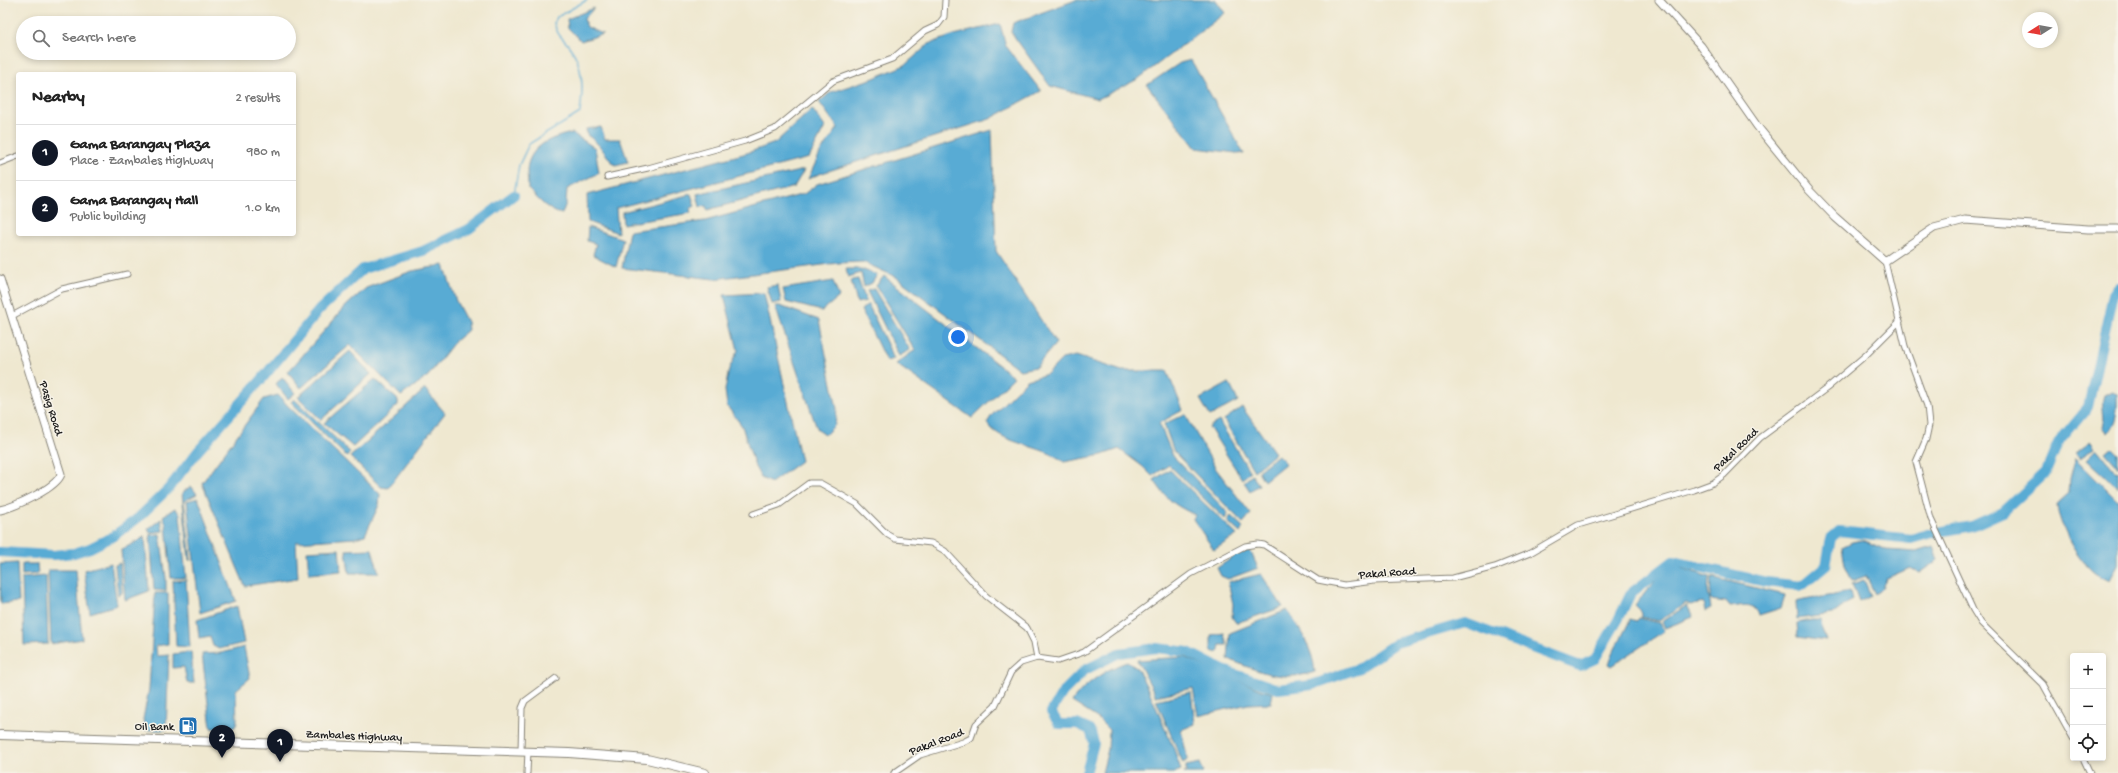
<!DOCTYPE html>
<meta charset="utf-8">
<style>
body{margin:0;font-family:"Gochi Hand",sans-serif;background:#f2f2f2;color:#222}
.controls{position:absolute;right:12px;bottom:12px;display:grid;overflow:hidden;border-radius:4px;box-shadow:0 2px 6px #0003}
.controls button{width:36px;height:36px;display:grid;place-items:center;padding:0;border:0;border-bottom:1px solid #e0e0e0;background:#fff;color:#222;font:20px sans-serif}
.compass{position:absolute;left:2022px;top:12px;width:36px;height:36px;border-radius:50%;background:#fff;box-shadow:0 2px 6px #0003;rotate:259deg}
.you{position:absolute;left:958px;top:337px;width:14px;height:14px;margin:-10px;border:3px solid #fff;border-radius:50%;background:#1a73e8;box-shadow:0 0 0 6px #1a73e833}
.badge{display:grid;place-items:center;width:26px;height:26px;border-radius:50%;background:#111827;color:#fff;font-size:13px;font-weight:700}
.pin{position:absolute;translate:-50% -33px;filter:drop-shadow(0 1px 2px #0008)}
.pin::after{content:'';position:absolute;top:21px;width:14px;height:12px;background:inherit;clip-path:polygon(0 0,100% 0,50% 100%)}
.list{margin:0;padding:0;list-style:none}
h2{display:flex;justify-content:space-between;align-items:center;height:52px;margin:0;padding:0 16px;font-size:17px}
h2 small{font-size:13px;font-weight:400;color:#767676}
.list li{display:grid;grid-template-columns:26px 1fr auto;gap:12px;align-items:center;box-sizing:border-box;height:56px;padding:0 16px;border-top:1px solid #e0e0e0}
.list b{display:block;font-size:15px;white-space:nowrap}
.list p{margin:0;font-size:13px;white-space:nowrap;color:#767676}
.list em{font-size:13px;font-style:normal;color:#767676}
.icon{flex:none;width:22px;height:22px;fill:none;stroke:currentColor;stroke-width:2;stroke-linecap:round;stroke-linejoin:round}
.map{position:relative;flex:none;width:2118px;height:773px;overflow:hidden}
.search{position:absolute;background:#fff;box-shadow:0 2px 6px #0003;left:16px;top:16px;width:280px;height:44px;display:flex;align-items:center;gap:10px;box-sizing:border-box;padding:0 14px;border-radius:22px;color:#767676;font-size:15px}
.panel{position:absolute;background:#fff;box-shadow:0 2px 6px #0003;left:16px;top:72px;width:280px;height:164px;border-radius:4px}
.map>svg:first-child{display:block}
.water{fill:#59abd4;stroke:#3a6478}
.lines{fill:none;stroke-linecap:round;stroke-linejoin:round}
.stream{stroke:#59abd4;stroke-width:1.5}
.river{stroke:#59abd4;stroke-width:10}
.street-casing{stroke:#868276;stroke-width:7}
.secondary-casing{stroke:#868276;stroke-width:9}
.primary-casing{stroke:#868276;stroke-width:10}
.street{stroke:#fff;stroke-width:5}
.secondary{stroke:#fff;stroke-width:7}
.primary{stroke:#fff;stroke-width:8}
.labels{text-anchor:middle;stroke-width:3;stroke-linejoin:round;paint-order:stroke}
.street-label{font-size:12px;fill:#1c1c1c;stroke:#f7f3e8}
.poi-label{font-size:12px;fill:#1c1c1c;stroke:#f7f3e8;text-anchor:end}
</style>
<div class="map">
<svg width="2118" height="773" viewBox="0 0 2118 773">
<rect width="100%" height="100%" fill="#f7f3e8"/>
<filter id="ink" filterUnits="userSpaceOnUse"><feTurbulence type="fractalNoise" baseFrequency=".025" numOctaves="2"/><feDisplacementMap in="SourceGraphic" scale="8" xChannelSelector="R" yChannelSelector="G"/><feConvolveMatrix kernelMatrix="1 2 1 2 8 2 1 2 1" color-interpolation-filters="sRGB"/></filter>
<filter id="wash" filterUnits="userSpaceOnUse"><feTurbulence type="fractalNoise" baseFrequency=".012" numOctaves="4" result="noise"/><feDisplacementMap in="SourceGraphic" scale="16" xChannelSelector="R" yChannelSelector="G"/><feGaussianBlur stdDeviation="0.9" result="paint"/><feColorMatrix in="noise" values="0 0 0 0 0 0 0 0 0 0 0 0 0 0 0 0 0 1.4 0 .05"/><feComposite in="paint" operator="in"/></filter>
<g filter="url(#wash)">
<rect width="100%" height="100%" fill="#efe8d0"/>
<g class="water">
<path d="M1076,0h140l9,13 -87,66 -40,20 -48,-13 -39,-54 2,-9z"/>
<path d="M594,8l-10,11 3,8 16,7 -22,7 -13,-13 -1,-9z"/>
<path d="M1000,24l6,22 35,45 -51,28 -171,55 -11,5 13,-28 17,-23 -19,-26 12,-10 43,-14 31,-13 24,-21 25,-9z"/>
<path d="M1191,60l53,94 -48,-6 -49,-63 33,-22z"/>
<path d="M812,109l13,18 -16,31 -193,50 2,25 -30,-11 -1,-27 160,-42 28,-10z"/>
<path d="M601,127l4,12h15l8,23 -13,3c-11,-11 -14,-21 -28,-30l-1,-6z"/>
<path d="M992,130l4,121 60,92 -20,24 -16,3 -124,-93 -33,-15 -25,1 -124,16 -92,-11 7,-37 76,-10 99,-27 13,-10z"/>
<path d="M572,133l23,15 4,25 -32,16 -1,14 -4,11c-13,-2 -25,-16 -34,-25 0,-8 -2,-18 0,-25 6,-21 26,-27 44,-31z"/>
<path d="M804,170l-10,17 -87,23 -1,-4 -6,1 -3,-13z"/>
<path d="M691,194l4,12 -5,3 1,4 -68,11 -1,-12z"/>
<path d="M588,227l35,12 -7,28 -23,-12 3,-11 -9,-3z"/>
<path d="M444,265l12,36 11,21 1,8 -13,11 -27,35 -27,20 -51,-51 -49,43 -13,-16 58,-66 20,-18 46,-17z"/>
<path d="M846,269h15l16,6 -5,8 -8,4 -3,-14 -13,4z"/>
<path d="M884,276l130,101 -42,41 -76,-54 19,-14 -39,-64z"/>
<path d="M858,279l8,22 -9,2 -6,-23z"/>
<path d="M833,281l6,16 -17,14 -36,-9 -3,-13z"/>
<path d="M778,285l3,17 -9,2 -5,-17z"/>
<path d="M874,289l36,61 -11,6 -32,-65z"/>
<path d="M764,293l37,168 -30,22 -10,-5 -6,-11 -13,-41 -15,-20 -2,-16 4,-21 9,-19 -14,-55z"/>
<path d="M868,304l26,55 -8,2 -25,-51z"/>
<path d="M775,306h5l39,14 18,89 -2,16 -10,10 -7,-5 -3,-7z"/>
<path d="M350,351l21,23 -50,46 -23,-23z"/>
<path d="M1076,356l46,15h45l16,39 -24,13 14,33 55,57 -3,6 -56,-54 -17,11 -10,-10 -23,-17 -17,6 -38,7c-20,-17 -63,-17 -77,-39l5,-8 35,-35 20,-6 15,-15z"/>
<path d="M282,377l13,16 -7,6 -12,-15z"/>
<path d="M375,379l23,21v5l-45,42 -29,-24z"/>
<path d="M1229,383l9,18 -28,15 -10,-17z"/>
<path d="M425,389l20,24 -57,75 -7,-1 -31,-30z"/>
<path d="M2113,391l4,3c0,15 1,28 -9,39l-5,-6c3,-11 -3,-21 1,-32z"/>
<path d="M278,395l10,11 92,88 -1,11 -14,30 -10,3 -59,4 2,36 -53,8 -43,-103 62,-84z"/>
<path d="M294,399l56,53 -3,5 -56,-55z"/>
<path d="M1242,407l33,46 -21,18 -30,-51z"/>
<path d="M1185,414l31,55 35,45 -8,9 -69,-71 -10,-28z"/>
<path d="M1219,421l31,51 -8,7 -33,-52z"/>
<path d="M2091,442l4,6 -15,10 -5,-5z"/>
<path d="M2111,447l7,7v13l-13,-15z"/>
<path d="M2097,449l19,23 2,-1v17l-31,-29z"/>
<path d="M1278,455l8,8 -22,18 -6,-10z"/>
<path d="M2075,458l43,43v64l-8,16c-6,-3 -14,-6 -19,-11 -16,-16 -32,-44 -34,-66l12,-11 1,-14z"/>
<path d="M1170,469l3,4 64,62 -23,15 -21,-31 2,-4c-22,-11 -27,-14 -41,-35z"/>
<path d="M1252,475l7,10 -9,6 -6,-9z"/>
<path d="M191,486l6,8 -13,7 7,59h-2l-7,-67z"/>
<path d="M198,498l38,103 -36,12 -13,-112z"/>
<path d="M175,508l5,6 6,64h-15l-5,-54 -3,-8z"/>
<path d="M1231,516l12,11 -3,6 -13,-12z"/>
<path d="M161,519l2,12 -13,2 -2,-4z"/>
<path d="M160,534l6,44v13l-12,-1 -4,-55z"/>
<path d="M145,537l4,54 -24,9 -4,-50z"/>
<path d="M1863,540l23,10 31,2 16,-5 5,13 -19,13 -9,-5 -23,10 -6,11 -6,5 -9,-18 -14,5 -7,-16 -3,-18 10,-5z"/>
<path d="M339,549l2,22 -32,3 -2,-23z"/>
<path d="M372,549l7,24h-30l-3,-23z"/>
<path d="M1250,550l8,18 -30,11 -7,-3 -4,-8 21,-14z"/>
<path d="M17,563l2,39 -18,2 -1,-40z"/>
<path d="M111,563l6,42 -27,8 -6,-43z"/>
<path d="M120,563l2,30 -4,2 -3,-30z"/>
<path d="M22,564h15l1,10 -16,1z"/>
<path d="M1673,565l36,12 -1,15 3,16 -6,3 -2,-9 -12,3 -5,-2 -27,18 -18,-4 1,-5 -7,-7 28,-34z"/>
<path d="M48,570h28l6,69 -31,5z"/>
<path d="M1261,574l22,33 -47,16 -4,-6 1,-13 -5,-22z"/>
<path d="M46,576l2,68 -24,1 -2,-67z"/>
<path d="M1711,577l74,18 -4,13 -22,7c-6,-14 -16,-9 -29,-8l-4,-5 -16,-2z"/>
<path d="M186,580l4,67 -14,-1 -3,-65z"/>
<path d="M1864,580l7,16 -12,6 -7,-18z"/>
<path d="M1850,591l2,9 -19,14 -36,5 -1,-17c18,-5 36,-5 54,-11z"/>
<path d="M155,593h13v51l-12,2 1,10 12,-1 -3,75h-21l-2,-11 6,-30z"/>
<path d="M1687,605l6,12 -28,11 -3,-6z"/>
<path d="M237,606l7,37 -25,6 -6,-3 -3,-10 -11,2 -2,-18z"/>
<path d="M1287,610c13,19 26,39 28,62 -34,10 -55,0 -87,-13l2,-26z"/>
<path d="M1639,618l21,5 4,8 -52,35 -3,-2c5,-17 15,-29 21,-45l7,2z"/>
<path d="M1812,620h9l1,9 4,12 -28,-4 -1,-14z"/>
<path d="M1224,633l3,12h-7l-2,8 -7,-2v-16z"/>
<path d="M244,647l6,31 -14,12 1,32 -2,5 -9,3 -15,-2 -9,-74 19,-1z"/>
<path d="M191,652l3,31h-7l-3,-16 -11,1v-14z"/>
<path d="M1185,657l77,33 11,3 -2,10 -23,1 -50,12 -5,-28 -37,8 -19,-36z"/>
<path d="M1127,662l10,6 13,25 24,56 7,21 -7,3h-72l6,-24 1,-19 -12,-12 -25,-16c10,-17 36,-34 55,-40z"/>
<path d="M1191,692l4,32 -14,6 7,30 -5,3 -27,-63z"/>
<path d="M1200,763l4,10h-21l3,-1v-6z"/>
</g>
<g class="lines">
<path class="stream" d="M514,195l5,-30 10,-21 51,-31c3,-20 4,-47 -9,-64 -8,-13 -12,-9 -17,-26l3,-6 30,-17"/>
<g class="river">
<path d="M0,552l54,3 20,-2 16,-5 22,-11 26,-19 30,-29 30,-38 64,-72 57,-69 44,-41 60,-18 46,-22 45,-34"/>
<path d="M1086,773l8,-30 -4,-13 -13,-6h-18l-8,-12 12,-20 22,-22 34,-17 38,-5 31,4 35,18 55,19 34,-4 47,-17 37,-25 69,-20 115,43 15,-7 23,-39 13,-27 42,-32 93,21 36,4 24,-20 5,-28 8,-7 72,8 21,-6 40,-7 31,-14 43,-40 12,-29 30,-36 25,-113 5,-7"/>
</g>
</g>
</g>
<g filter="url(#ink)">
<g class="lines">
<defs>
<g id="street">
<path d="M0,163l18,-7"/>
<path d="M607,177l41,-9 97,-27 30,-12 58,-48 59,-22 33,-28 13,-6 6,-8 1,-17"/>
<path d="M1885,261l20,85 22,60 2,19 -3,14 -10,23 15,57 42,91 8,13 62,61 30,54"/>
<path d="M12,316l50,-27 65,-15"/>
<path d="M753,514l26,-9 30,-22h11l37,21 31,31 7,4 36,4 14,8 41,45 41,32 7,14 3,16"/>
<path d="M521,751l1,-43 3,-7 31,-23"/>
<path d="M2083,758l7,15"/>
<path d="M527,773l1,-22"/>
<path d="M894,773l26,-18 43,-13 8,-4 5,-14 19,-18 16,-34 10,-9 16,-5 21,3 26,-9 107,-78 54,-28 13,-2 6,1 54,35 26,5 30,-4 79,-3 42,-11 35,-14 48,-28 116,-35 19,-7 11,-8 36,-37 67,-50 39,-33 34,-34"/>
</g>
<g id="secondary">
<path d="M1659,0l42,46 56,80 52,64 26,27 50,44 49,-33 31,-8 123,9h30"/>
<path d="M0,279l61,195c-4,14 -47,33 -61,36"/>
</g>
<path id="primary" d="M0,735l569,18 78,6 58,14"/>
</defs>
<use href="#street" class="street-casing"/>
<use href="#secondary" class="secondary-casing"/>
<use href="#primary" class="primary-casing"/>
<use href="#street" class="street"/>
<use href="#secondary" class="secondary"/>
<use href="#primary" class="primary"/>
</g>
</g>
<defs>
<symbol id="fuel-square" viewBox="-11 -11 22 22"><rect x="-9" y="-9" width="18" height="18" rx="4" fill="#1f6fb2" stroke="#f7f3e8"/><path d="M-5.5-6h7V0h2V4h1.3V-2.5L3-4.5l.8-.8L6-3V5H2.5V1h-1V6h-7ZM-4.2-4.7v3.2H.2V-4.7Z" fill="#fff"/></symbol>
</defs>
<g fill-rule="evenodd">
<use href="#fuel-square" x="177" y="715" width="22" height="22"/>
</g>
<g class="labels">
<g class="street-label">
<text transform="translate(52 408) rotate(73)" y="4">Pasig Road</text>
<text transform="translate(1735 449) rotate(-44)" y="4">Pakal Road</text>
<text transform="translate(1387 572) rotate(-4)" y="4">Pakal Road</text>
<text transform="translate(354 735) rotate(2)" y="4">Zambales Highway</text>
<text transform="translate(936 741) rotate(-21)" y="4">Pakal Road</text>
</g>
<g class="poi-label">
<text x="174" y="730">Oil Bank</text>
</g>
</g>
</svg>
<div class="controls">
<button>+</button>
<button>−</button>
<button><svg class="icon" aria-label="locate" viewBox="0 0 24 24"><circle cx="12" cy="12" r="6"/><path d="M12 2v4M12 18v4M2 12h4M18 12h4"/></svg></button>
</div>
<svg class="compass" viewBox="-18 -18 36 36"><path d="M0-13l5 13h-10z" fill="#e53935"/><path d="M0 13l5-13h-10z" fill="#767676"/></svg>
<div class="you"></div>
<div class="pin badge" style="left:280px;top:762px">1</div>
<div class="pin badge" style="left:222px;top:758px">2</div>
<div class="search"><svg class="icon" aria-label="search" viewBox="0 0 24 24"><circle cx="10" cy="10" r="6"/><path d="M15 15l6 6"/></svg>Search here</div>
<section class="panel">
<h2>Nearby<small>2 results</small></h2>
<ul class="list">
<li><span class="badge">1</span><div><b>Gama Barangay Plaza</b><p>Place · Zambales Highway</p></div><em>980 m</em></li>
<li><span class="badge">2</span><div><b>Gama Barangay Hall</b><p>Public building</p></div><em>1.0 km</em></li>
</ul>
</section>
</div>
